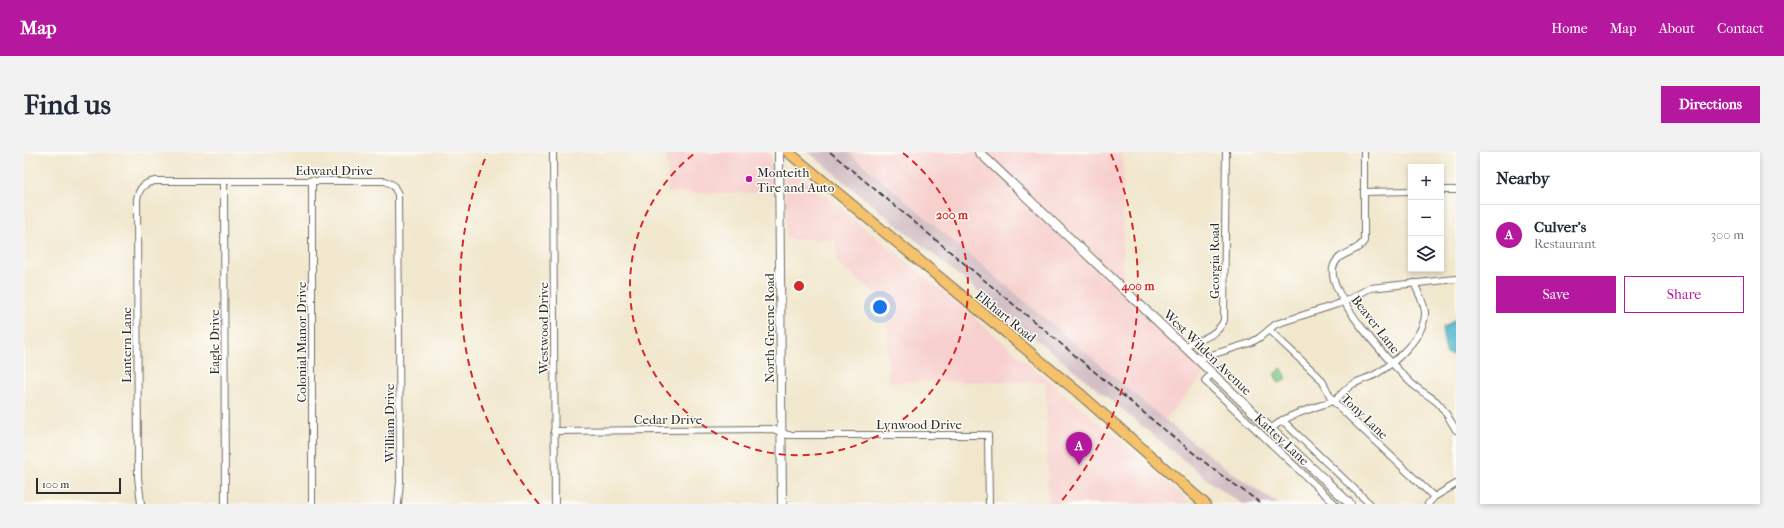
<!DOCTYPE html>
<meta charset="utf-8">
<style>
body{margin:0;font-family:"IM FELL French Canon",serif;background:#f2f2f3;color:#1f2937}
.controls{position:absolute;right:12px;top:12px;display:grid;overflow:hidden;border-radius:0px;box-shadow:0 2px 6px #0003}
.controls button{width:36px;height:36px;display:grid;place-items:center;padding:0;border:0;border-bottom:1px solid #e0e1e3;background:#fff;color:#1f2937;font:20px sans-serif}
.scale{position:absolute;left:12px;bottom:10px;width:85px;box-sizing:border-box;padding-left:4px;border:2px solid #2b2b2b;border-top:0;font-size:11px;line-height:14px;white-space:nowrap;color:#2b2b2b;-webkit-text-stroke:3px #fdfcf7;paint-order:stroke}
.you{position:absolute;left:856px;top:155px;width:14px;height:14px;margin:-10px;border:3px solid #fff;border-radius:50%;background:#1a73e8;box-shadow:0 0 0 6px #1a73e833}
.badge{display:grid;place-items:center;width:26px;height:26px;border-radius:50%;background:#b5179e;color:#fff;font-size:13px;font-weight:700}
.pin{position:absolute;translate:-50% -33px;filter:drop-shadow(0 1px 2px #0008)}
.pin::after{content:'';position:absolute;top:21px;width:14px;height:12px;background:inherit;clip-path:polygon(0 0,100% 0,50% 100%)}
.list{margin:0;padding:0;list-style:none}
h2{display:flex;justify-content:space-between;align-items:center;height:52px;margin:0;padding:0 16px;font-size:17px}
h2 small{font-size:13px;font-weight:400;color:#747a83}
.list li{display:grid;grid-template-columns:26px 1fr auto;gap:12px;align-items:center;box-sizing:border-box;height:60px;padding:0 16px;border-top:1px solid #e0e1e3}
.list b{display:block;font-size:15px;white-space:nowrap}
.list p{margin:0;font-size:13px;white-space:nowrap;color:#747a83}
.list em{font-size:13px;font-style:normal;color:#747a83}
.actions{display:flex;gap:8px;padding:12px 16px}
.actions a{flex:1;padding:9px 0;border:1px solid #b5179e;border-radius:0px;text-align:center;font-size:14px;color:#b5179e}
.actions .main{background:#b5179e;color:#fff}
.icon{flex:none;width:22px;height:22px;fill:none;stroke:currentColor;stroke-width:2;stroke-linecap:round;stroke-linejoin:round}
.map{position:relative;flex:none;width:1432px;height:352px;overflow:hidden;border-radius:0px}
header{display:flex;align-items:center;gap:24px;box-sizing:border-box;height:56px;padding:0 20px;background:#b5179e;color:#fff}
header strong{font-size:19px}
nav{display:flex;gap:22px;margin-inline-start:auto;font-size:14px}
.intro{display:flex;align-items:center;justify-content:space-between;box-sizing:border-box;height:96px;padding:0 24px}
h1{margin:0;font-size:28px}
.button{padding:10px 18px;border-radius:0px;background:#b5179e;color:#fff;font-size:14px;font-weight:700}
main{display:flex;gap:24px;padding:0 24px}
aside{flex:1;background:#fff;border-radius:0px;box-shadow:0 2px 6px #0003}
.map>svg:first-child{display:block}
.built{fill:#f7d0ce}
.industrial{fill:#d2bec4}
.green{fill:#7ac786;stroke:#527958}
.water{fill:#4eb5cd;stroke:#3c707c}
.lines{fill:none;stroke-linecap:round;stroke-linejoin:round}
.minor-casing{stroke:#706d64;stroke-width:8}
.tertiary-casing{stroke:#706d64;stroke-width:10}
.trunk-casing{stroke:#706d64;stroke-width:12}
.minor{stroke:#fff;stroke-width:6}
.tertiary{stroke:#fff;stroke-width:8}
.trunk{stroke:#f5c16b;stroke-width:10}
.rail{stroke:#2b2b2b;stroke-width:1.5;stroke-dasharray:6 3;stroke-linecap:butt}
.ring{fill:none;stroke:#d62828;stroke-width:2;stroke-dasharray:7 5}
.poi-dot{fill:#b5179e;stroke:#fdfcf7;stroke-width:1.5}
.labels{text-anchor:middle;stroke-width:3;stroke-linejoin:round;paint-order:stroke}
.street-label{font-size:13px;fill:#2b2b2b;stroke:#fdfcf7}
.poi-label{font-size:13px;fill:#2b2b2b;stroke:#fdfcf7;text-anchor:start}
.centre{fill:#d62828;stroke:#fdfcf7;stroke-width:2}
.ring-label{font-size:12px;text-anchor:middle;font-weight:bold;fill:#d62828;stroke:#fdfcf7;stroke-width:3;stroke-linejoin:round;paint-order:stroke}
</style>
<header>
<strong>Map</strong>
<nav><a>Home</a><a>Map</a><a>About</a><a>Contact</a></nav>
</header>
<div class="intro"><h1>Find us</h1><a class="button">Directions</a></div>
<main>
<div class="map">
<svg width="1432" height="352" viewBox="0 0 1432 352">
<rect width="100%" height="100%" fill="#fdfcf7"/>
<filter id="ink" filterUnits="userSpaceOnUse"><feTurbulence type="fractalNoise" baseFrequency=".025" numOctaves="2"/><feDisplacementMap in="SourceGraphic" scale="8" xChannelSelector="R" yChannelSelector="G"/><feConvolveMatrix kernelMatrix="1 2 1 2 8 2 1 2 1" color-interpolation-filters="sRGB"/></filter>
<filter id="wash" filterUnits="userSpaceOnUse"><feTurbulence type="fractalNoise" baseFrequency=".012" numOctaves="4" result="noise"/><feDisplacementMap in="SourceGraphic" scale="16" xChannelSelector="R" yChannelSelector="G"/><feGaussianBlur stdDeviation="0.9" result="paint"/><feColorMatrix in="noise" values="0 0 0 0 0 0 0 0 0 0 0 0 0 0 0 0 0 1.4 0 .05"/><feComposite in="paint" operator="in"/></filter>
<g filter="url(#wash)">
<rect width="100%" height="100%" fill="#f1e7cd"/>
<g class="built">
<path d="M643,0h100l4,4 1,37h-104z"/>
<path d="M824,0h275v136l83,84 -41,48z"/>
<path d="M770,19l112,90 210,176 75,67h-143l-2,-122h-158l-1,-79 -50,-40 -1,-24h-50l-1,-60 4,-7z"/>
</g>
<path class="industrial" d="M784,0h40l317,268 67,53 47,31h-37l-28,-19z"/>
<path class="green" d="M1257,216l5,7v5l-7,3 -5,-9z"/>
<path class="water" d="M1430,168h2v35l-9,-1 -1,-2 -4,-22 1,-3 3,-1z"/>
</g>
<g filter="url(#ink)">
<g class="lines">
<defs>
<g id="minor">
<path d="M529,0l2,352"/>
<path d="M1340,0v89c-7,13 -27,10 -31,27 -5,28 57,94 77,114 8,8 19,13 27,20 8,8 13,18 19,28"/>
<path d="M288,28v324"/>
<path d="M200,29l1,323"/>
<path d="M1417,38h15"/>
<path d="M1340,40l47,-1"/>
<path d="M1245,178l50,47c7,7 8,16 14,24l101,96"/>
<path d="M1160,194c15,-6 34,-10 40,-26l2,-168"/>
<path d="M1174,207l52,-16 9,-5 17,-14 68,-22 26,-14 86,-9"/>
<path d="M1188,221l-7,8 130,123"/>
<path d="M1258,268l88,84"/>
<path d="M1247,277c18,-16 40,-19 61,-28 8,-3 13,-13 21,-17 7,-4 16,-6 23,-10 18,-10 50,-39 49,-62 -1,-10 -7,-20 -11,-29"/>
<path d="M530,279l219,-2 15,6h200l1,69"/>
<path d="M117,352l-3,-27 -1,-278c2,-11 7,-16 18,-18h230l8,4 5,9 2,288 -2,22"/>
<path d="M1404,352l6,-7 22,-13"/>
</g>
<g id="tertiary">
<path d="M755,0l3,352"/>
<path d="M955,0l371,352"/>
</g>
<path id="trunk" d="M764,0l291,241 126,111"/>
</defs>
<use href="#minor" class="minor-casing"/>
<use href="#tertiary" class="tertiary-casing"/>
<use href="#trunk" class="trunk-casing"/>
<use href="#minor" class="minor"/>
<use href="#tertiary" class="tertiary"/>
<use href="#trunk" class="trunk"/>
<path class="rail" d="M806,0l325,270 62,50 45,32"/>
</g>
</g>
<g class="ring">
<path d="M879 1A169 169 0 1 1 671 1"/>
<path d="M515 352A339 339 0 0 1 463 2M1087 2A339 339 0 0 1 1035 352"/>
</g>
<circle class="poi-dot" cx="725" cy="27" r="4"/>
<g class="labels">
<g class="street-label">
<text x="310" y="23">Edward Drive</text>
<text transform="translate(1190 109) rotate(-90)" y="5">Georgia Road</text>
<text transform="translate(982 164) rotate(39)" y="5">Elkhart Road</text>
<text transform="translate(1352 172) rotate(52)" y="5">Beaver Lane</text>
<text transform="translate(519 176) rotate(-90)" y="5">Westwood Drive</text>
<text transform="translate(745 176) rotate(-90)" y="5">North Greene Road</text>
<text transform="translate(190 190) rotate(-90)" y="5">Eagle Drive</text>
<text transform="translate(277 190) rotate(-90)" y="5">Colonial Manor Drive</text>
<text transform="translate(102 193) rotate(-90)" y="5">Lantern Lane</text>
<text transform="translate(1184 200) rotate(44)" y="5">West Wilden Avenue</text>
<text transform="translate(1341 264) rotate(44)" y="5">Tony Lane</text>
<text x="644" y="272">Cedar Drive</text>
<text transform="translate(365 271) rotate(-90)" y="5">William Drive</text>
<text x="895" y="277">Lynwood Drive</text>
<text transform="translate(1258 287) rotate(43)" y="5">Kattey Lane</text>
</g>
<g class="poi-label">
<text x="733" y="25">Monteith<tspan x="733" dy="15">Tire and Auto</tspan></text>
</g>
</g>
<circle cx="775" cy="134" r="6" class="centre"/>
<g class="ring-label">
<text x="928" y="67">200 m</text>
<text x="1114" y="138">400 m</text>
</g>
</svg>
<div class="controls">
<button>+</button>
<button>−</button>
<button><svg class="icon" aria-label="layers" viewBox="0 0 24 24"><path d="M12 4l9 5-9 5-9-5zM3 14l9 5 9-5"/></svg></button>
</div>
<div class="scale">100 m</div>
<div class="you"></div>
<div class="pin badge" style="left:1055px;top:313px">A</div>
</div>
<aside>
<h2>Nearby<small></small></h2>
<ul class="list">
<li><span class="badge">A</span><div><b>Culver's</b><p>Restaurant</p></div><em>300 m</em></li>
</ul>
<div class="actions"><a class="main">Save</a><a>Share</a></div>
</aside>
</main>
